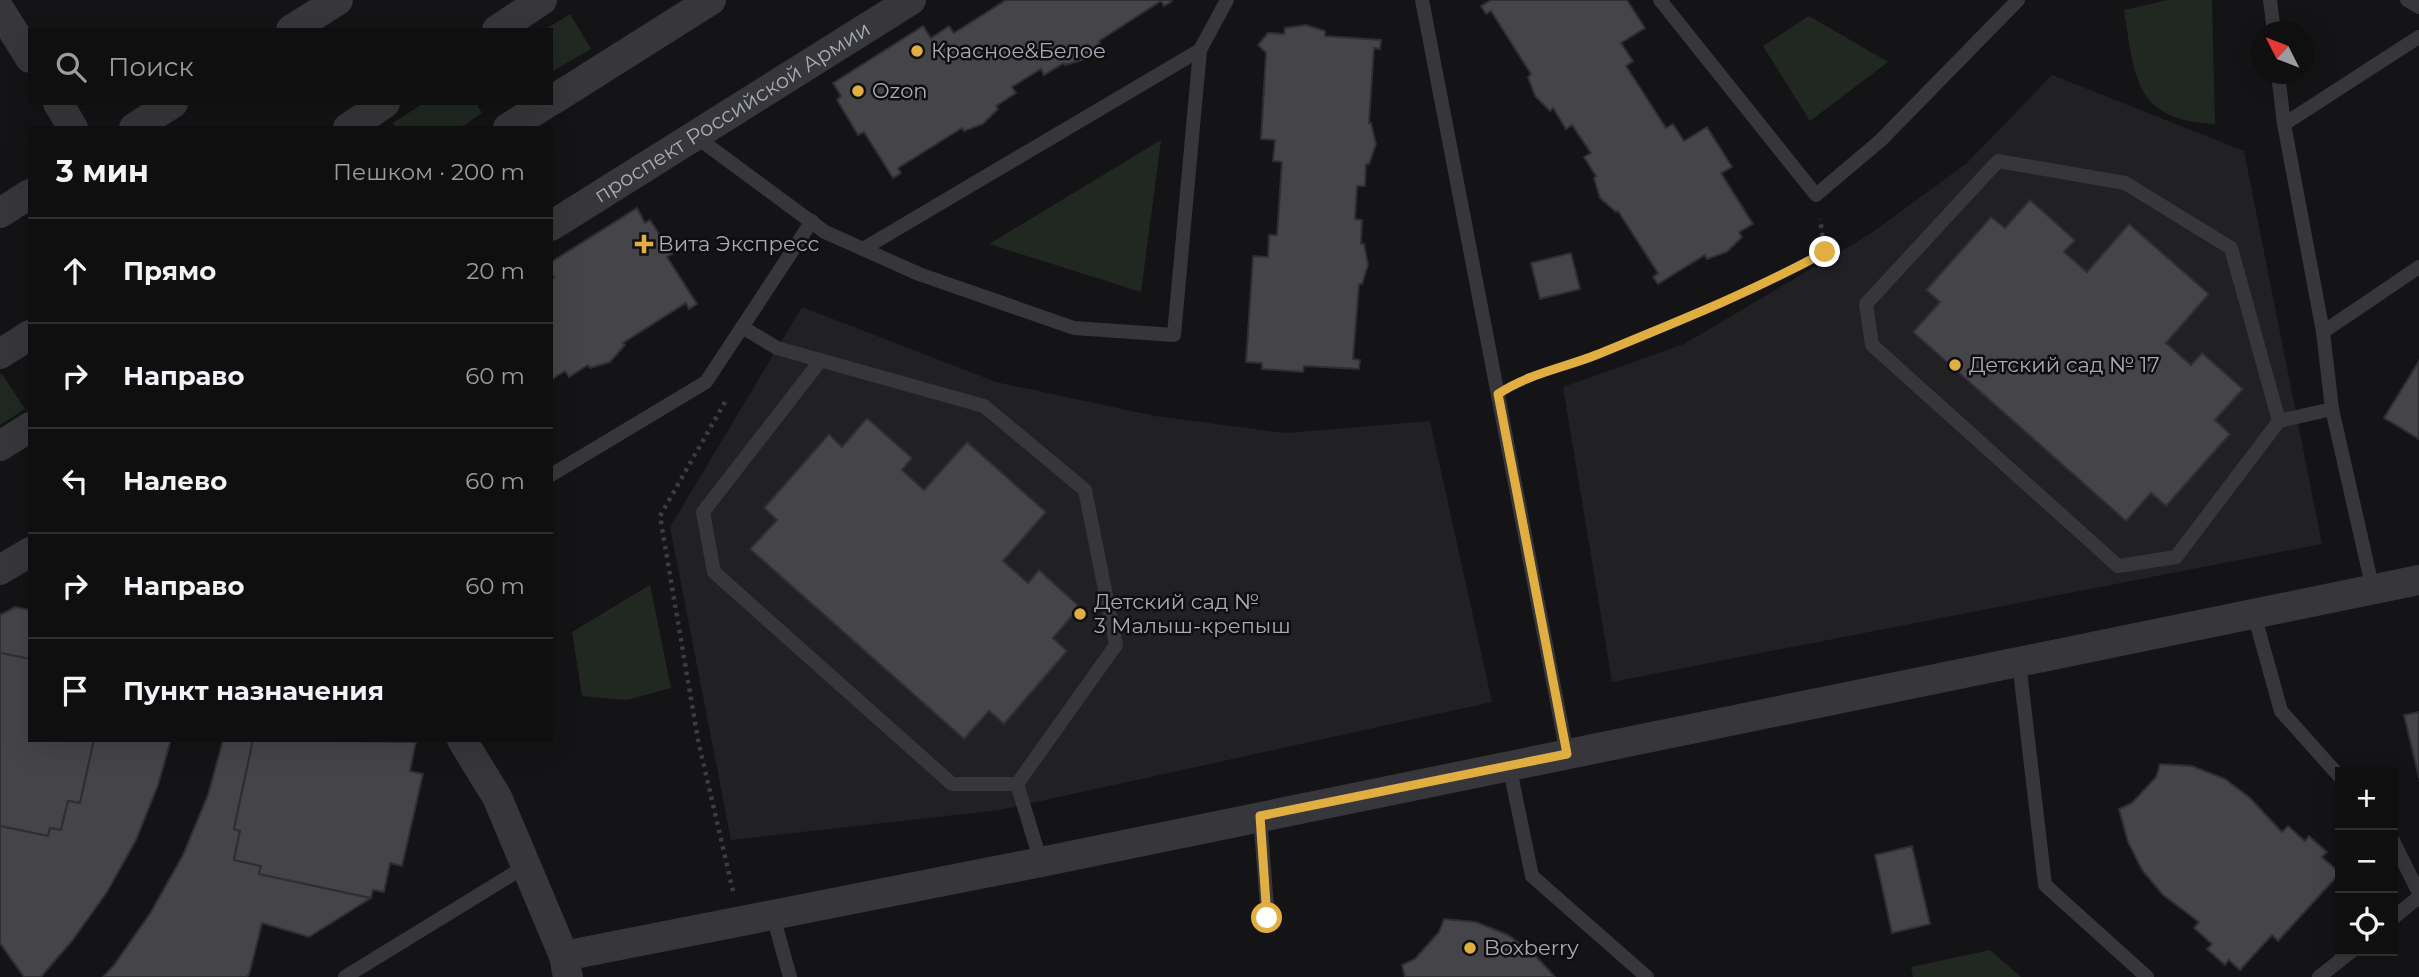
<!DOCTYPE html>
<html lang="ru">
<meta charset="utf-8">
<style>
body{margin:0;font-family:Montserrat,sans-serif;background:#181819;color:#f1f3f6}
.controls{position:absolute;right:21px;bottom:21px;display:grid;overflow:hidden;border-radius:0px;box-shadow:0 7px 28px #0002}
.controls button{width:63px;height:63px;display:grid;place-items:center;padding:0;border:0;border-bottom:2px solid #2f2f30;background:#0f0f10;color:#f1f3f6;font:35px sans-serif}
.compass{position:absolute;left:2251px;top:21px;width:63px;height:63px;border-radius:50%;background:#0f0f10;box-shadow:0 7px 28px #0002;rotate:312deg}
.stop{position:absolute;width:21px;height:21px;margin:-16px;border:5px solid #e1af41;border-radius:50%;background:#fff}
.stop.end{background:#e1af41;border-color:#fff;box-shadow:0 2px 7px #0008}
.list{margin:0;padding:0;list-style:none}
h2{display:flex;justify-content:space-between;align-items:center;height:91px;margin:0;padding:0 28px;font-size:30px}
h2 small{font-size:23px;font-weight:400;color:#9b9c9f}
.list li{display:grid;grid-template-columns:46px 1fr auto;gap:21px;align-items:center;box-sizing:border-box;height:105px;padding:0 28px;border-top:2px solid #2f2f30}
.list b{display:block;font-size:26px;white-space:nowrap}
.list em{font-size:23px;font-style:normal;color:#9b9c9f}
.icon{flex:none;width:38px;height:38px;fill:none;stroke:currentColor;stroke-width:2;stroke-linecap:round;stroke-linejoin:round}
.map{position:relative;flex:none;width:2419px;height:977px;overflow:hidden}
.search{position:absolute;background:#0f0f10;box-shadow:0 7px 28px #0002;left:28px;top:28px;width:525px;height:77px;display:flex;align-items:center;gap:18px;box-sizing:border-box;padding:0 24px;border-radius:0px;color:#9b9c9f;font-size:26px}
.panel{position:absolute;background:#0f0f10;box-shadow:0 7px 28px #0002;left:28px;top:126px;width:525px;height:616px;border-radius:0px}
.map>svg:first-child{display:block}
.built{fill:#212023}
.green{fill:#212822}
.building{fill:#444449;stroke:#2f2f32;stroke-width:2}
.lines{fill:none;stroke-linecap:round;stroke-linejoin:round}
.path{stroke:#3c3d41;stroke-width:4.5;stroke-dasharray:3.5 5;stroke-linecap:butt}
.lane{stroke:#36363b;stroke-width:14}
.street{stroke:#36363b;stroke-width:30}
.route{stroke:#e1af41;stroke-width:9}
.poi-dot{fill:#e1af41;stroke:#0f0f11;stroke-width:2.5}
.labels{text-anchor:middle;stroke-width:5;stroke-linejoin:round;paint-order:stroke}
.poi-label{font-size:21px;fill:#a7abb5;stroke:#0f0f11;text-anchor:start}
.street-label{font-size:21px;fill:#a7abb5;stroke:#0f0f11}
</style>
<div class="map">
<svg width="2419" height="977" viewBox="0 0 2419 977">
<rect width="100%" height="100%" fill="#141416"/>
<g class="built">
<path d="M2052,75l192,76 78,393 -710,138 -49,-295 121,-43 186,-110 97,-71z"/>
<path d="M802,307l194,75 159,34 131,17 144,-12 62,281 -492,108 -269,30 -61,-313z"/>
</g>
<g class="green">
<path d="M2168,0h44l3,124c-81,-4 -80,-46 -91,-114z"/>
<path d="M570,14l21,35 -40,23v-42h-7z"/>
<path d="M1809,16l79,46 -78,59 -47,-75z"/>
<path d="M424,103h52l6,10 -22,15h-64l-3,-5z"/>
<path d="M1161,140l-20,152 -152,-48z"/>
<path d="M2,374l23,35 -25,16v-50z"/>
<path d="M650,585l21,103 -44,12 -45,-4 -10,-64z"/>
<path d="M1990,950l31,27h-108l-2,-10z"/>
</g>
<g class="building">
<path d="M1006,0h165l1,1 -8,5 -3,-5 -62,40 1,2 -15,16 -20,6 -1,-2 -20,12 -3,-6 -29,18 4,6 -20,13 2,3 -15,15 -19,7 -2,-3 -64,40 3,5 -8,5 -29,-46 -6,3 -21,-35 4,-4 -8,-13 90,-57 8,12 18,-12 5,7z"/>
<path d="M1491,0h136l18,28 -24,15 12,18 -7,5 40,62 7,-4 11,17 23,-14 25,40 -11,6 32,51 -14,8 3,5 -15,15 -20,7 -2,-4 -47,29 -5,-7 5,-4 -40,-62 -2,1 -16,-14 -6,-20 2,-2 -12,-19 7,-4 -19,-28 -6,4 -13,-21 -3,3 -15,-15 -7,-19 3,-3 -40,-63 -5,3 -5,-8z"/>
<path d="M1306,25l19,6v5l56,4 -1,9 -6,-1 -5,75h2l5,21 -7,20h-3l-1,22h-8l-2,33 7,1 -1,24h3l4,21 -6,19h-3l-6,75 7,1 -1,9 -55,-3 -1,6 -41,-3v-6l-16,-1 7,-106 15,1 1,-22h8l5,-73 -9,-1 2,-21 -14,-1 5,-86 -8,-8 10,-12 16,1 1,-6z"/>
<path d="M2030,200l45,40 -11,12 23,20 42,-48 80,70 -43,49 25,22 11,-12 41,36 -28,31 15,14 -64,72 -15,-13 -25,28 -213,-189 27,-30 -14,-12 65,-73 14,11z"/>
<path d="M637,208l8,15 5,-3 22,34 -5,3 30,47 -8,5 -3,-6 -63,40 2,2 -15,17 -20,6 -2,-3 -19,12 -4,-6 -14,9v-101l3,-2 -3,-4v-11z"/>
<path d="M1571,253l9,36 -40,10 -9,-36z"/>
<path d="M2419,361v78l-35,-21z"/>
<path d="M867,418l45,40 -10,12 22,20 43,-48 79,70 -43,49 25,22 11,-13 41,37 -27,31 14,13 -63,73 -15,-13 -25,28 -214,-190 27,-29 -13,-12 65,-74 13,13z"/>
<path d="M15,607l15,3v49l-30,-6v-38z"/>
<path d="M0,653l30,6v81h64l-14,63 -12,-2 -7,29 -11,-2 -2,8 -48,-10z"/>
<path d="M2419,712v66l-15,-63z"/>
<path d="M94,740h77l-13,45 -22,55 -29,52 -35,49 -31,36h-17l-24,-34v-117l48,10 2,-8 11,2 7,-29 12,2z"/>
<path d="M223,740h30l-19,89 6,2 -6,29 27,6 -2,8 112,24 -62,39 -47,-14 -13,52 -3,2h-143l11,-12 37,-53 32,-57 25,-60z"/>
<path d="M253,740l163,2 -6,29 13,3 -21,92 -12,-3 -6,29 -11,-2 -2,8 -112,-24 2,-8 -27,-6 6,-29 -6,-2z"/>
<path d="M2160,764l32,2 33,13 25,19 32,34 6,-6 17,15 4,-5 18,16 -5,5 18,16 -62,68 -6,-6 -32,35 -11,-10 -4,5 -18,-16 5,-5 -18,-16 5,-6 -36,-27 -21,-25 -14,-28 -9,-33 13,-6 24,-26z"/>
<path d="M1912,846l18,78 -38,9 -17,-78z"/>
<path d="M1444,919l32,3 32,13 25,18 22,24h-150l-3,-12 13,-6 24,-27z"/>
</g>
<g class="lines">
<g class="path">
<path d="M1519,381c105,-35 209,-76 306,-129l-5,-33"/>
<path d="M725,402l-65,114 38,224 35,151"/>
</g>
<g class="lane">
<path d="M1422,0l145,754"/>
<path d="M1660,0l156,195 65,-55 137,-140"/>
<path d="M2270,0l4,32"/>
<path d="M2407,0l12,7"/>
<path d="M2278,74l6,50 39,208 9,77 41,181"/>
<path d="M2284,124l135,-87"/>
<path d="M695,136l130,96 94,42 155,54 100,7 26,-285 27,-50"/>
<path d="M863,249l337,-199"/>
<path d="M742,327l35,21 207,58 101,84 31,155 -99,139h-65l-238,-212 -11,-60 118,-152"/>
<path d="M2323,332l96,-65"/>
<path d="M2279,421l-103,136 -58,9 -246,-221 -6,-41 132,-143 127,22 106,65 48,173 53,-12"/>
<path d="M551,475l155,-93 106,-161"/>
<path d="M2254,614l27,97 59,66"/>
<path d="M2019,662l26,223 102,92"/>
<path d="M1509,765l23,111 115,101"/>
<path d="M1017,784l24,78"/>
<path d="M1260,816l8,104"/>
<path d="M2393,841l26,52"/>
<path d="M773,916l17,61"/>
<path d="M2393,918l26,-21"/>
<path d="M345,977l181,-111"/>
<path d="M2319,977l33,-26"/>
</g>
<g class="street">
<path d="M0,10l30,48"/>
<path d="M291,30l47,-30"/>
<path d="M497,30l45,-30"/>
<path d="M551,101l160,-101"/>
<path d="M58,103l15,25"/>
<path d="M134,128l39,-25"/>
<path d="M348,128l37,-25"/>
<path d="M508,128l39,-25"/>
<path d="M0,213l30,-19"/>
<path id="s1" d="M551,226l360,-226"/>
<path d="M0,354l30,-19"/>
<path d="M0,446l30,-19"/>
<path d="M0,570l30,-18"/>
<path d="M462,740l35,57 67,159 4,21"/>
<path d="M564,956l477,-94 1378,-282"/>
</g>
</g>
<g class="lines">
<path class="route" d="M1267,918l-7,-102 307,-62 -69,-360c30,-20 65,-26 98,-39 78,-32 156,-63 229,-103"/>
</g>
<g class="poi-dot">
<circle cx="917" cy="51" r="7"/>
<circle cx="858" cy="91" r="7"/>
<path d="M640.5 233.5h7v7h7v7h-7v7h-7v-7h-7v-7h7z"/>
<circle cx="1955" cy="365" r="7"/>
<circle cx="1080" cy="614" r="7"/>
<circle cx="1470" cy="948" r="7"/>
</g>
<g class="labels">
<g class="poi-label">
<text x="931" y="58">Красное&amp;Белое</text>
<text x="872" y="98">Ozon</text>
<text x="658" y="251">Вита Экспресс</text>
<text x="1969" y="372">Детский сад № 17</text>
<text x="1094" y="609">Детский сад №<tspan x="1094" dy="24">3 Малыш-крепыш</tspan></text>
<text x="1484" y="955">Boxberry</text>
</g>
<g class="street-label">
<text dy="7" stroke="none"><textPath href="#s1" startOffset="214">проспект Российской Армии</textPath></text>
</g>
</g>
</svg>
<div class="controls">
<button>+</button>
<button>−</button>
<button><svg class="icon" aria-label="locate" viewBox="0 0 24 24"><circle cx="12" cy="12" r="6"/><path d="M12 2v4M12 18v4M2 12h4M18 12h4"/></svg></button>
</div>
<svg class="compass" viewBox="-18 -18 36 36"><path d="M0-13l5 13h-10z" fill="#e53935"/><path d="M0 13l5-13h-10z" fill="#9b9c9f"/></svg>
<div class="stop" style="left:1267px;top:918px"></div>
<div class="stop end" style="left:1825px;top:252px"></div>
<div class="search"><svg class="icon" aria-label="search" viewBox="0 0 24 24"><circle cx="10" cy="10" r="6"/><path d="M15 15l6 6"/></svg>Поиск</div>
<section class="panel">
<h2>3 мин<small>Пешком · 200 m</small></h2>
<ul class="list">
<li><svg class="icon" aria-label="ahead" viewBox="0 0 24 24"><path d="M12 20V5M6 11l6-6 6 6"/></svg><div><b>Прямо</b></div><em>20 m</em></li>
<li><svg class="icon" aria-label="right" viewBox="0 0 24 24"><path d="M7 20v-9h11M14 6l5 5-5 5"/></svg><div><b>Направо</b></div><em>60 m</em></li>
<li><svg class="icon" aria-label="left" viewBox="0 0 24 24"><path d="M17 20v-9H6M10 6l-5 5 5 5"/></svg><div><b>Налево</b></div><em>60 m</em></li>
<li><svg class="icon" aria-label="right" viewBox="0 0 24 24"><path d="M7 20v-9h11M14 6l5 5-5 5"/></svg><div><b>Направо</b></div><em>60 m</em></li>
<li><svg class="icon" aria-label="arrive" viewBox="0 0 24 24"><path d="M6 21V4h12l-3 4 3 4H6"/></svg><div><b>Пункт назначения</b></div></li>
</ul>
</section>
</div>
